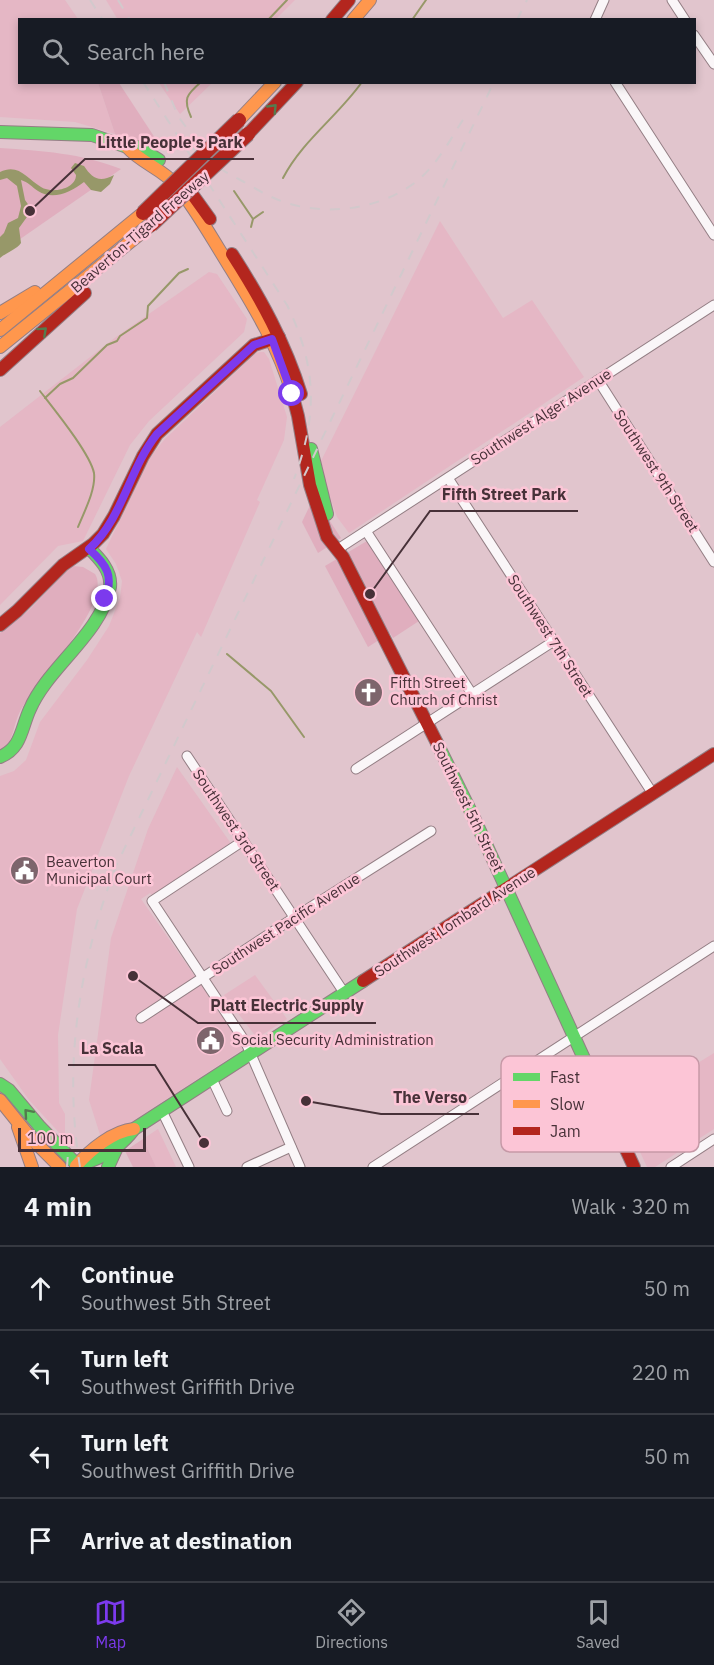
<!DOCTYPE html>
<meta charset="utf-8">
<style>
body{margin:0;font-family:"IBM Plex Sans",sans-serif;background:#20242c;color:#f1f3f6}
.scale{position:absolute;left:18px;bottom:15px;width:128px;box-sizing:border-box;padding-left:6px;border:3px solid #473138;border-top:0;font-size:16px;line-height:21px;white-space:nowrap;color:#473138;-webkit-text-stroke:4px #fcc5d6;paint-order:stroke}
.stop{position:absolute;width:18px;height:18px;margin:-14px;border:4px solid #7c3aed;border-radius:50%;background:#fff}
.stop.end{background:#7c3aed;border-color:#fff;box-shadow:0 2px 6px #0008}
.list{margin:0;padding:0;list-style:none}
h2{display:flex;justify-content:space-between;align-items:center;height:78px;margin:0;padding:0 24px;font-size:26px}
h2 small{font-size:20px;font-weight:400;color:#9ea1a6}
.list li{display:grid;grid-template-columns:39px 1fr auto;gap:18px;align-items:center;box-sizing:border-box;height:84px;padding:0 24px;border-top:2px solid #363941}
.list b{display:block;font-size:22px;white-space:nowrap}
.list p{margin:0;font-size:20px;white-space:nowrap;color:#9ea1a6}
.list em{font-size:20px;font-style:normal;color:#9ea1a6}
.icon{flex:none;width:33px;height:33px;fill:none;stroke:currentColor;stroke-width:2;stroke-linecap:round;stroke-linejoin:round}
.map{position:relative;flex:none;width:714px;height:1167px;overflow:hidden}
.search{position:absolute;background:#171b24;box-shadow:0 3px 9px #0003;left:18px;right:18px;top:18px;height:66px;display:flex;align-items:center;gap:15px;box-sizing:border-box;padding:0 21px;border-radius:0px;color:#9ea1a6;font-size:22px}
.sheet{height:414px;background:#171b24}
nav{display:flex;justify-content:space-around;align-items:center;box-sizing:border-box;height:84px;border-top:2px solid #363941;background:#171b24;font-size:16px;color:#9ea1a6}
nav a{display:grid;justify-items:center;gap:3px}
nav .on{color:#7c3aed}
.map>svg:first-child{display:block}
.built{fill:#e5b7c5}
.green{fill:#e0aebe}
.water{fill:#979869}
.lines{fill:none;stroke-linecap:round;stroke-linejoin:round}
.stream{stroke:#979869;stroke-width:2}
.street-casing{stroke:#937e84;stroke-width:11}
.fast-casing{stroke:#937e84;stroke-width:14}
.slow-casing{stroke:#937e84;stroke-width:14}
.jam-casing{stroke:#937e84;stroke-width:14}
.street{stroke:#faf6f8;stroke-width:9}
.fast{stroke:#63d668;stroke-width:12}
.slow{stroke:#ff974d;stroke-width:12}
.jam{stroke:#b3261e;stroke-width:12}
.rail{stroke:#d2c9cc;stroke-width:2;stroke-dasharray:10 10;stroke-linecap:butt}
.jam-bridge-casing{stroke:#937e84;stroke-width:16;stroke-linecap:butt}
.jam-bridge{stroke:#b3261e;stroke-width:14}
.oneway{stroke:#547b4e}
.route{stroke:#7c3aed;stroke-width:8}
.labels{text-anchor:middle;stroke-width:5;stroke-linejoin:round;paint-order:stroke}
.street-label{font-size:15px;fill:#473138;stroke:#fcc5d6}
.poi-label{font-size:15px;fill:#473138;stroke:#fcc5d6;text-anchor:start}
.key{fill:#fcc5d6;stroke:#c699a7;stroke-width:1.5}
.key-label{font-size:16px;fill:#473138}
.leader{fill:none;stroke:#473138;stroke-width:2}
.callout-dot{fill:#473138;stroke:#fcc5d6;stroke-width:2}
.callout-label{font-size:16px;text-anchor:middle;font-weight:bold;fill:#473138;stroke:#fcc5d6;stroke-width:5;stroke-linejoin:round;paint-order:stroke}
</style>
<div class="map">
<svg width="714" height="1167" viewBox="0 0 714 1167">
<rect width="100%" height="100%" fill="#e1c5cd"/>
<g class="built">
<path d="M0,0h65l13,19 -58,1v62l78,1 17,51 -40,-12 -75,-5z"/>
<path d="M106,0h189l-19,19 -158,1z"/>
<path d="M159,83h53l-32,31z"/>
<path d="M440,221l63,97 29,-18 52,77 -235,156 -12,-16 -11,-31 -5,-25z"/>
<path d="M209,272l8,2 30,45 -3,13 -95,89 -19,24 -47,96 -25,5 -58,59v-178l116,-90z"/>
<path d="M260,352h4l5,7 18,58 -3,23 -27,60 3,2 -59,135 -4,-5 -68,144 -52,133 -19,126 1,68 6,11v25l-36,-39 -29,-41v-283l14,-5 12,-11 14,-38 47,-62 22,-34 11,-28 2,-17 -6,-17 -10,-15 44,-92 15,-18 91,-86z"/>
<path d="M177,767l55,78 -79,51 -3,-3 -9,6 104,149 -143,93 -13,-41 22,-162 37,-109z"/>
<path d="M255,975l32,44 -30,19 -33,-43z"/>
<path d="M714,1053v76l-59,38h-8l-21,-46 51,-34 3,-13z"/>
<path d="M158,1129l18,38h-20l-13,-28z"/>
</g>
<g class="green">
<path d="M98,83h21l36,55 -10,10 -30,-14z"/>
<path d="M0,148c42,3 81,5 121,21l-121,84z"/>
<path d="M314,497l27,41 -23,15 -16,-31z"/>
<path d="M367,541l52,80 -26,17 -3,-5 -22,14 -43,-81z"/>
<path d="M73,566l10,1 12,7c18,28 -58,108 -73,134 -9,14 -8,36 -22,45v-120l29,-23 38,-40z"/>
<path d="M143,1139l13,28h-23l-8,-16z"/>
</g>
<path class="water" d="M75,163l9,3c8,12 15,17 30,9l-4,9 -9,8 -10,-2 -7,-8c-13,10 -31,19 -46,9 -6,-4 -10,-9 -17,-11l4,20 7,10 -13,18 2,15c-5,7 -14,9 -21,15v-21l4,-4 4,-10 10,-5 3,-12 -4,-20 -10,-8 -7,2v-8c19,-9 27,7 41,15 11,7 35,2 35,-12l-5,-7z"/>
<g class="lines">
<g class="stream">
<path d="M268,20l19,-20"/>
<path d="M412,20l14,-20"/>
<path d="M191,117c-8,-18 -5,-22 10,-35"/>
<path d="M283,178c19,-37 55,-62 79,-96"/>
<path d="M234,191l19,28"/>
<path d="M251,227l2,-8 10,-7"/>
<path d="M40,391c13,17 50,62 54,82 2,17 -10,39 -16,54"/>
<path d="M45,398l15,-14 13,-6 34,-33 10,-4 3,-5 27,-18 1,-12 31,-33 9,-4"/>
<path d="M227,654l44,37 33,46"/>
</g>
<defs>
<g id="street">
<path d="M672,0l13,20"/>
<path d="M595,20l9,-20"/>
<path d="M694,35l20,29"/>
<path d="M615,82l99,153"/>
<path d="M598,380l116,182"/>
<path d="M448,478l205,316"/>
<path d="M366,531l106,163"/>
<path d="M338,549l376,-244"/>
<path d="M187,756l158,238"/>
<path d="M356,769l198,-128"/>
<path d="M243,841l-91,60 94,142 54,124"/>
<path d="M141,1018l154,-101 136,-86"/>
<path d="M212,1079l15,32"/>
<path d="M162,1111l27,56"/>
<path d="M247,1167l44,-20"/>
<path d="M373,1167l341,-221"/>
<path d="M671,1167l43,-28"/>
</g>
<g id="fast">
<path d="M0,132l92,3 35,12h11l21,13"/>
<path d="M311,449l16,65"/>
<path d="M437,743l37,75 123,269"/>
<path d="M0,757c22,-9 21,-29 30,-48 18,-42 71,-75 80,-122 2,-16 -11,-29 -21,-39"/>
<path d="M0,1084l9,6 31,37 39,40"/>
<path d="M78,1165c23,-6 42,-17 56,-36l229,-148"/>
<path d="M108,1167l10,-22"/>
</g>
<g id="slow">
<path d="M353,20l17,-20"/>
<path d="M239,120l36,-38"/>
<path d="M127,147c14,16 36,22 50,39 18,22 33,49 48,73 26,43 53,85 67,134"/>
<path d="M0,313l35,-21"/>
<path d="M0,330l143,-117"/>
<path d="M0,347l151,-122"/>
<path d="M0,1100l29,36 31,31"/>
<path d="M18,1127l14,40"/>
<path d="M76,1166c14,-16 37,-35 58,-37"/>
</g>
<g id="jam">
<path d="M332,20l17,-20"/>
<path d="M248,134l49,-52"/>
<path d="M187,187l23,32"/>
<path d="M232,254c29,45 53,89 69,140"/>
<path d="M0,370l85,-77"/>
<path d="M292,393l6,23 12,69 17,52 16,20 94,186"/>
<path d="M0,625l17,-14 46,-46 30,-21 10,-10 11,-18 29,-60 14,-22 97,-89 25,-8"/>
<path d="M363,981l351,-227"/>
<path d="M597,1087l37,80"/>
</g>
</defs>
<use href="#street" class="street-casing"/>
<use href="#fast" class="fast-casing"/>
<use href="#slow" class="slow-casing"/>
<use href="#jam" class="jam-casing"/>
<use href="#street" class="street"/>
<use href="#fast" class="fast"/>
<use href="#slow" class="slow"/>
<use href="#jam" class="jam"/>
<g class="rail">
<path d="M90,0l13,20"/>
<path d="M118,0l12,20"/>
<path d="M517,20l10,-20"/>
<path d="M143,82l144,223c30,62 31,110 7,174"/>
<path d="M164,82l14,34 23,32"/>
<path d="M188,143c16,18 36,28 56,39 12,7 24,14 37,19 44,16 99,9 136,-20 21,-17 34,-43 49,-66"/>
<path d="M67,1167l2,-27"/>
<path d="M80,1167c-17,-102 -1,-204 36,-301l378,-784"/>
</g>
<defs>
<g id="jam-bridge">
<path d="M143,213l96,-93"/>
<path d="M151,225l97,-91"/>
</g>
</defs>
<use href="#jam-bridge" class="jam-bridge-casing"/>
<use href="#jam-bridge" class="jam-bridge"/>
</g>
<defs><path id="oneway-chevron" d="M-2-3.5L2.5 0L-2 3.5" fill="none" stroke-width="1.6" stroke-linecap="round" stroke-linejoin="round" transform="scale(1.5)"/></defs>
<g class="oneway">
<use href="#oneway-chevron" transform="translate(273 108) rotate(-46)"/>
<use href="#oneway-chevron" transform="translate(43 331) rotate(-42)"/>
<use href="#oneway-chevron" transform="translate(28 1113) rotate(-131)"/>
</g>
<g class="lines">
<path class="route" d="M105,599c9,-23 2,-34 -16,-50 34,-31 40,-80 68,-115l97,-89 18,-6 20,55"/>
</g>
<defs>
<symbol id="church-disc" viewBox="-11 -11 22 22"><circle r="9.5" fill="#7d656c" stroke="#fcc5d6"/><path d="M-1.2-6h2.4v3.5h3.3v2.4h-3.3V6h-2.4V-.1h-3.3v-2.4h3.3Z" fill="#fff"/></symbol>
<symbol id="civic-disc" viewBox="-11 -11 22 22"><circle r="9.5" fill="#7d656c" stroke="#fcc5d6"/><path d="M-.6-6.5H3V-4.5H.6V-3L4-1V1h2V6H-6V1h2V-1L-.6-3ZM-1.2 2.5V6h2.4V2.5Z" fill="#fff"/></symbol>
</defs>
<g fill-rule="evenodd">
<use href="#church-disc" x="352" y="676" width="33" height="33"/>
<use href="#civic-disc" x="8" y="854" width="33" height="33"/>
<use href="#civic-disc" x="194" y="1024" width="33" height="33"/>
</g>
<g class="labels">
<g class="street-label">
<text transform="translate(140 232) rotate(-41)" y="5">Beaverton-Tigard Freeway</text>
<text transform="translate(541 417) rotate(-33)" y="5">Southwest Alger Avenue</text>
<text transform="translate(656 471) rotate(57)" y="5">Southwest 9th Street</text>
<text transform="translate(550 636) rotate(57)" y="5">Southwest 7th Street</text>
<text transform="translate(468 807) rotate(64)" y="5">Southwest 5th Street</text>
<text transform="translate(236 830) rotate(56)" y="5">Southwest 3rd Street</text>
<text transform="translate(455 922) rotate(-33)" y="5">Southwest Lombard Avenue</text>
<text transform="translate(286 924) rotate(-33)" y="5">Southwest Pacific Avenue</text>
</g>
<g class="poi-label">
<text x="390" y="688">Fifth Street<tspan x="390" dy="17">Church of Christ</tspan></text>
<text x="46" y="867">Beaverton<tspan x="46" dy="17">Municipal Court</tspan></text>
<text x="232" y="1045">Social Security Administration</text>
</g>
</g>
<rect x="501" y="1056" width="198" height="96" rx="9" class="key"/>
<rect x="513" y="1073" width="27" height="8" fill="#63d668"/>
<rect x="513" y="1100" width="27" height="8" fill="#ff974d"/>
<rect x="513" y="1127" width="27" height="8" fill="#b3261e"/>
<g class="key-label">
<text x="550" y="1083">Fast</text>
<text x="550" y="1110">Slow</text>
<text x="550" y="1137">Jam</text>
</g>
<path class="leader" d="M30 211L85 159H254M370 594L430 511H578M133 976L198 1023H376M204 1143L155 1065H68M306 1101L381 1114H479"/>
<g class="callout-dot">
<circle cx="30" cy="211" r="6"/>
<circle cx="370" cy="594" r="6"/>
<circle cx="133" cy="976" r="6"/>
<circle cx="204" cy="1143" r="6"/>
<circle cx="306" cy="1101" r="6"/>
</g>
<g class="callout-label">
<text x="170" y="148">Little People's Park</text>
<text x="504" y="500">Fifth Street Park</text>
<text x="287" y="1011">Platt Electric Supply</text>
<text x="112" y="1054">La Scala</text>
<text x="430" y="1103">The Verso</text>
</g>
</svg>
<div class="scale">100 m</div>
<div class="stop" style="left:292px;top:394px"></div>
<div class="stop end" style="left:105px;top:599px"></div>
<div class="search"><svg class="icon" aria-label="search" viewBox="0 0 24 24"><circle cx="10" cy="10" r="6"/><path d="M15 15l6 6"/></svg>Search here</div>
</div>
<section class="sheet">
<h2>4 min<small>Walk · 320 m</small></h2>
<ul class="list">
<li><svg class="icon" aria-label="ahead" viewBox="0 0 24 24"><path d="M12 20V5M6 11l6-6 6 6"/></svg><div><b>Continue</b><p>Southwest 5th Street</p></div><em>50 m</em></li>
<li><svg class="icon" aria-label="left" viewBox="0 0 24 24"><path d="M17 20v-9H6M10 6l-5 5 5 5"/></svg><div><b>Turn left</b><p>Southwest Griffith Drive</p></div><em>220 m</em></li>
<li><svg class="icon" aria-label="left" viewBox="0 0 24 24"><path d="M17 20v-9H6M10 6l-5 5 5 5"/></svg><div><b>Turn left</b><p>Southwest Griffith Drive</p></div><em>50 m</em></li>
<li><svg class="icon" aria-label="arrive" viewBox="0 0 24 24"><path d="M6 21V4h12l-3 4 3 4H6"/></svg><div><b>Arrive at destination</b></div></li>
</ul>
</section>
<nav>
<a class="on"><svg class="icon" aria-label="map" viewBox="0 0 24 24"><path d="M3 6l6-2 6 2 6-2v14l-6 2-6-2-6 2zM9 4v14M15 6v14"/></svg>Map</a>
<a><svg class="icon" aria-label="directions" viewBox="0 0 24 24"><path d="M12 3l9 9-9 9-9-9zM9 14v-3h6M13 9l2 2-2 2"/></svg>Directions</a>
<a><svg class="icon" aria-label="saved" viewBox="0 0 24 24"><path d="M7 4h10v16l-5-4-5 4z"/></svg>Saved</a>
</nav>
